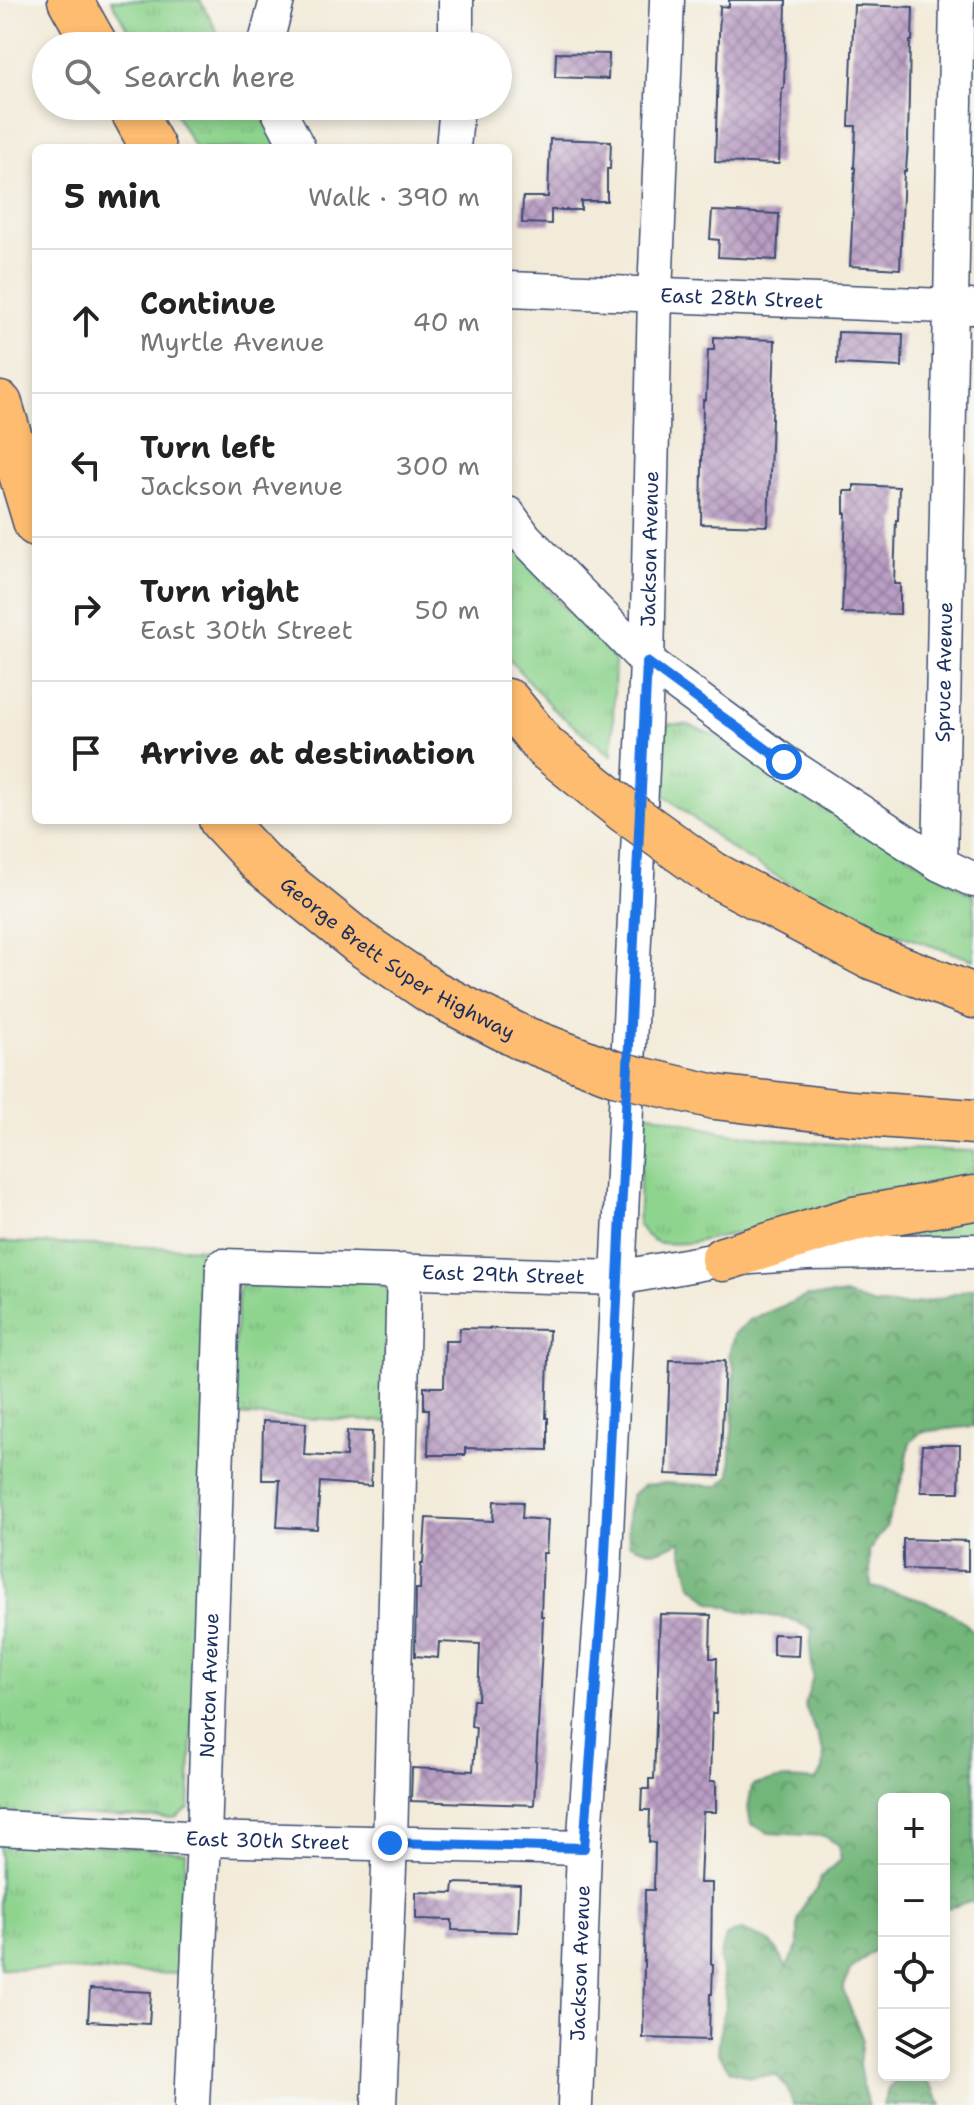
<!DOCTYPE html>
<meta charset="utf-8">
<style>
body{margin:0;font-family:"Shantell Sans",sans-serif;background:#f2f2f2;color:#222}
.controls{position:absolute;right:24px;bottom:24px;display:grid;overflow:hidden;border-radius:12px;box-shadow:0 4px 12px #0003}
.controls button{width:72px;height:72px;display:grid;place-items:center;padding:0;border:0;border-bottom:2px solid #e0e0e0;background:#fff;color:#222;font:40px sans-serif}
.stop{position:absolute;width:24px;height:24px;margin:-18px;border:6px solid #1a73e8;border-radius:50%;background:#fff}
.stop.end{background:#1a73e8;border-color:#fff;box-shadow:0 2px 8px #0008}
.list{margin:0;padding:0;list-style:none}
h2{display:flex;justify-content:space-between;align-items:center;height:104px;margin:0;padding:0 32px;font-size:34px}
h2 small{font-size:26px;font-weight:400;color:#767676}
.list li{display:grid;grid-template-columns:52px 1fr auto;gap:24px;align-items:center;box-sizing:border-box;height:144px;padding:0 32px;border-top:2px solid #e0e0e0}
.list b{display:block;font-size:30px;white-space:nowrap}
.list p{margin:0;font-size:26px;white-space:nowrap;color:#767676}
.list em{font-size:26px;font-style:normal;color:#767676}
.icon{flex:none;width:44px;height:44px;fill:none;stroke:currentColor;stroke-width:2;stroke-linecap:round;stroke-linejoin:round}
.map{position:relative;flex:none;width:974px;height:2105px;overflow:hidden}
.search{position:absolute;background:#fff;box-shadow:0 4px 12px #0003;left:32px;top:32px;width:480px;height:88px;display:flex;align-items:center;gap:20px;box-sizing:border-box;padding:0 28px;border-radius:44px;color:#767676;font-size:30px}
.panel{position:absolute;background:#fff;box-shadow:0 4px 12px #0003;left:32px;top:144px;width:480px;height:680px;border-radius:12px}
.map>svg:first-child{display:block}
.grass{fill:url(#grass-tufts);stroke:#548276;stroke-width:2}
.forest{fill:url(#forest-crowns);stroke:#46726c;stroke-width:2}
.building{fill:url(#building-cross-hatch)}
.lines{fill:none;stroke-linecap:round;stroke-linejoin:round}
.minor-casing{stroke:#3b4b70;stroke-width:37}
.highway-casing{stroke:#3b4b70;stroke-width:47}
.minor{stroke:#fff;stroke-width:34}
.highway{stroke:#febc70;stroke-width:44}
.highway-bridge-casing{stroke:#3b4b70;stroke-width:47;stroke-linecap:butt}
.highway-bridge{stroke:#febc70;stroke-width:44}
.route{stroke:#1a73e8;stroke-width:10}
.labels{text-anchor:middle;stroke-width:6;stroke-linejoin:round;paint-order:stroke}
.street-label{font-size:20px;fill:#1b2f5e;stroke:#f6f6f2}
</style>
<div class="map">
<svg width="974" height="2105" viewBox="0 0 974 2105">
<defs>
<pattern id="grass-tufts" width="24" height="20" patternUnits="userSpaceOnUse" patternTransform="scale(2)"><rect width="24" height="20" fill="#8ed48e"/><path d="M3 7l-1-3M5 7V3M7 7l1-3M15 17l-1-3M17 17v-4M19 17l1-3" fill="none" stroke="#7ab67d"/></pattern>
<pattern id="forest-crowns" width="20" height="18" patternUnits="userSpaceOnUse" patternTransform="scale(2)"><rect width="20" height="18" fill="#72b679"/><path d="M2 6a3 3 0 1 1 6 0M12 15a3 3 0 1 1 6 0" fill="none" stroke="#5d9466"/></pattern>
<pattern id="building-cross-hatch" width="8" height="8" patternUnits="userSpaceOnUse" patternTransform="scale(2)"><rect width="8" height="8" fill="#b99dc3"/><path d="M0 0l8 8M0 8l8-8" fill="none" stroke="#9680a2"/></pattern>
</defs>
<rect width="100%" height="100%" fill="#f6f6f2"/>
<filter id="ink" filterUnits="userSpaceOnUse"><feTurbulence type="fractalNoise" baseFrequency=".0125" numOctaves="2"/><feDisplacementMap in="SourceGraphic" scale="16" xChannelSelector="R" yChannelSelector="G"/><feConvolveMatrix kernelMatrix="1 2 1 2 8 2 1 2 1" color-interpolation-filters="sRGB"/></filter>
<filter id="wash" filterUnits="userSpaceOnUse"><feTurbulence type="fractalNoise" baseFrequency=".006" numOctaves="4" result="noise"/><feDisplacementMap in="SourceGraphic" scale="32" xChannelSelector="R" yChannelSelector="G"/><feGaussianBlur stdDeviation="1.8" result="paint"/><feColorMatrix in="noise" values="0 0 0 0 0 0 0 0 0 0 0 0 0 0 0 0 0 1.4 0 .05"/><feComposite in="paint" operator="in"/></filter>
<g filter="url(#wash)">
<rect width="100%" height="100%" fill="#f3ebd9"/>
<g class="grass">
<path d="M111,0h89l25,46h-88z"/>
<path d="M171,106h86l22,42h-84z"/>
<path d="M508,539l51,63 56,57 -3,97 -58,-46 -46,-52z"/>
<path d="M670,724l19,1 26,11 259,160v64l-92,-31 -75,-35 -76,-45 -77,-63 3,-50z"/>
<path d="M643,1112l78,20 75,9 109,8 69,2v33l-285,59c-24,1 -37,4 -51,-18z"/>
<path d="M974,1209v32l-124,-9z"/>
<path d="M0,1242l212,7 -23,559 -14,10 -175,-5z"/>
<path d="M252,1278l123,3 13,8 3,133 -162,-7 10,-127z"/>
<path d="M0,1838l186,14 -4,122 -182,-6z"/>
</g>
<g class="forest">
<path d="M974,1288v138l-53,6 -11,10 -5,27 -19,58 -17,24 2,36c29,6 85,20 103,46v268l-25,7 -5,-1v-108h-60v143l-34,28 -7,20 19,48 -3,27 5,27 5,13h-76l-7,-19 -10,-11 -25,2 -21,-6 -12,-19 3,-27 5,-23 -6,-44 6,-22 15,-6c27,9 33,10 45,37l12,-19v-27l8,-20 11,-11 3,-12 21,-18 -2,-15 -15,-9 -55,-3 -18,-9 -3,-16 4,-22c23,-8 39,-8 63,-5l8,-11 1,-18 -19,-46 8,-30 -3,-29 2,-18 -24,-11 -36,-4 -41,-12 -20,-17 -11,-44c-20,12 -29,13 -51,2l-1,-27 4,-21 11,-10 22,-2 54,3 11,-11 4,-82v-25l-5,-13 5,-21 17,-15 56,-23 37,-1 31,10h34l29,-6z"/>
<path d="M903,2075h17l13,13 9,17h-59l5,-16z"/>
</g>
<g id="blocks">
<g class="building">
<path d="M729,0h57l-2,88h-2l-3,76 -64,-2 5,-156 9,1z"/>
<path d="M854,5l59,2 -1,34h-2l-2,101 -2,29h-2l-4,98 -50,-3 5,-98h-1l2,-42h-7z"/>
<path d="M556,53l53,1 -1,25 -53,-2z"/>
<path d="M550,139l61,2 -1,28h-3v32h-26v9h-30v14l-29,-1 1,-26h25z"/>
<path d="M712,211l67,3 -2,46 -59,-3 1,-17 -9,-1z"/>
<path d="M838,332l65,2 -1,33 -65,-3z"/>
<path d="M714,337l61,3 -7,186 -67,-2 2,-124h3l2,-50h6z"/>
<path d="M854,485l45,2 -1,33h-2l-2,64h6v30l-58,-1 4,-100h-2v-22h10z"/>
<path d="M460,1328l89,2 -3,88h2v32l-83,-2v7h-37l1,-46h-5v-22h20l1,-46h14z"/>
<path d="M670,1360l55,1 -5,115 -54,-2z"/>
<path d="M263,1421l43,2 -2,32 42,2 1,-26 25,1 -1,54 -51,-4 -3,47 -40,-2 3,-47h-18z"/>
<path d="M922,1445h38l-1,47h-38z"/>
<path d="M494,1501l29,1 -1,16 26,2 -2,33h-3l-2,63h2l-1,30 -8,159 -123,-4 1,-33 61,3 3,-44 -5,-1 2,-26h5l2,-56 -41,-2 -1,16 -23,-2 1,-67h4l1,-25h2l3,-46 67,3z"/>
<path d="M903,1539l65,2v30l-65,-2z"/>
<path d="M660,1614l51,1 -1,43h7l-1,55h-4l-2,68h6v31h-13l-3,71h12l-1,81h2l-1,30h-2l-1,46 -66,-2 2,-148h9l1,-47 -6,-1 1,-32h-9l1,-21h7v-10h5z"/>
<path d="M773,1634l26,1 -1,21 -25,-1z"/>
<path d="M454,1883l66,2 -2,47 -66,-2v-10l-36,-1v-27l37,1z"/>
<path d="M90,1989l61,3 -2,32 -61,-3z"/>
</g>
</g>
</g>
<g filter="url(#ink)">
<use href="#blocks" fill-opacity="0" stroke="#3b4b70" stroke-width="2"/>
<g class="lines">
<defs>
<g id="minor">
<path d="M456,0v29l5,17"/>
<path d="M265,46l12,-46"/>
<path d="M276,106l22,42"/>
<path d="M453,148l4,-42"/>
<path id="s1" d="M508,289l463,18"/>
<path d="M508,514l17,24 122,124 137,100 156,102 34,16"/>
<path id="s2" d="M940,864l17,-864"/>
<path id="s3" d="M0,1828l204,11 380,9"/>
<path id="s4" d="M192,2105l12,-266 19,-573 395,12 105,-19 84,-6 167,-2"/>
<path d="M379,2105l11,-262 14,-572"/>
<path id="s5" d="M575,2105l9,-257 20,-272 43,-914 8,-367 12,-295"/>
</g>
<g id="highway">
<path d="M70,0l26,46"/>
<path d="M130,106l23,42"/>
<path d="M0,404l36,120"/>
<path d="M508,701l37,46"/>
<path id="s6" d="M221,820l40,43 99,80 72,49 88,45"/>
<path d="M713,874l153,81 108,41"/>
<path d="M715,1097l136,16 123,9"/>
<path d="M723,1259l131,-40 120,-21"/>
</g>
</defs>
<use href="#minor" class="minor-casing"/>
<use href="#highway" class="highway-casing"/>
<use href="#minor" class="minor"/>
<use href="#highway" class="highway"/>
<defs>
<g id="highway-bridge">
<path d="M545,747l80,64 88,63"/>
<path d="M520,1037l94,36 101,24"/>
</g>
</defs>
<use href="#highway-bridge" class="highway-bridge-casing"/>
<use href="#highway-bridge" class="highway-bridge"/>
</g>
</g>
<g class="lines" filter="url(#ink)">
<path class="route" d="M390,1843l194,5 20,-272 43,-914 137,100"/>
</g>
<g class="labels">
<g class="street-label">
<text dy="7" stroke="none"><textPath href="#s1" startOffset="234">East 28th Street</textPath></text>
<text dy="7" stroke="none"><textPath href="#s5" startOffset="1558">Jackson Avenue</textPath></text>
<text dy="7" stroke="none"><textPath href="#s2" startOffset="192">Spruce Avenue</textPath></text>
<text dy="7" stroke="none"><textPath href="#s6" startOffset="226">George Brett Super Highway</textPath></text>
<text dy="7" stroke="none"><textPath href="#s4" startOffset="1120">East 29th Street</textPath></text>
<text dy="7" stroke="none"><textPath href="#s4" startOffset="420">Norton Avenue</textPath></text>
<text dy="7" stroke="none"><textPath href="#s3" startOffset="268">East 30th Street</textPath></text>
<text dy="7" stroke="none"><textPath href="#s5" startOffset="142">Jackson Avenue</textPath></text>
</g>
</g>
</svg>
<div class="controls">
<button>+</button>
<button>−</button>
<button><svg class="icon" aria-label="locate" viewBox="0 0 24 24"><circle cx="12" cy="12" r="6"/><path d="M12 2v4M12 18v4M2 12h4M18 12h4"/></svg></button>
<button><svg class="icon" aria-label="layers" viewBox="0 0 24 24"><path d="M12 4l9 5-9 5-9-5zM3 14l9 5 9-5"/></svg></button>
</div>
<div class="stop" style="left:784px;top:762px"></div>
<div class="stop end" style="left:390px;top:1843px"></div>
<div class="search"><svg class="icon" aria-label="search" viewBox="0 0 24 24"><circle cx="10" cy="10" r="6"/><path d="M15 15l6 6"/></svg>Search here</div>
<section class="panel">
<h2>5 min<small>Walk · 390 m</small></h2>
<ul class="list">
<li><svg class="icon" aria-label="ahead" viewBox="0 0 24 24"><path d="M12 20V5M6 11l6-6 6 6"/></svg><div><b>Continue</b><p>Myrtle Avenue</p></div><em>40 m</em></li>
<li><svg class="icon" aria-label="left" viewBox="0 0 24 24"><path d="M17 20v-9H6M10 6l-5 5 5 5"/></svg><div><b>Turn left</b><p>Jackson Avenue</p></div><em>300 m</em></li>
<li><svg class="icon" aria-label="right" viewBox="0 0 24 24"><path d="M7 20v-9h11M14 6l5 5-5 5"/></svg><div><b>Turn right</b><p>East 30th Street</p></div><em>50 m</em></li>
<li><svg class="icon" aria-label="arrive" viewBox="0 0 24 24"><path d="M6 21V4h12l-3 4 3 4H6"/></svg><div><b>Arrive at destination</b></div></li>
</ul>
</section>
</div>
